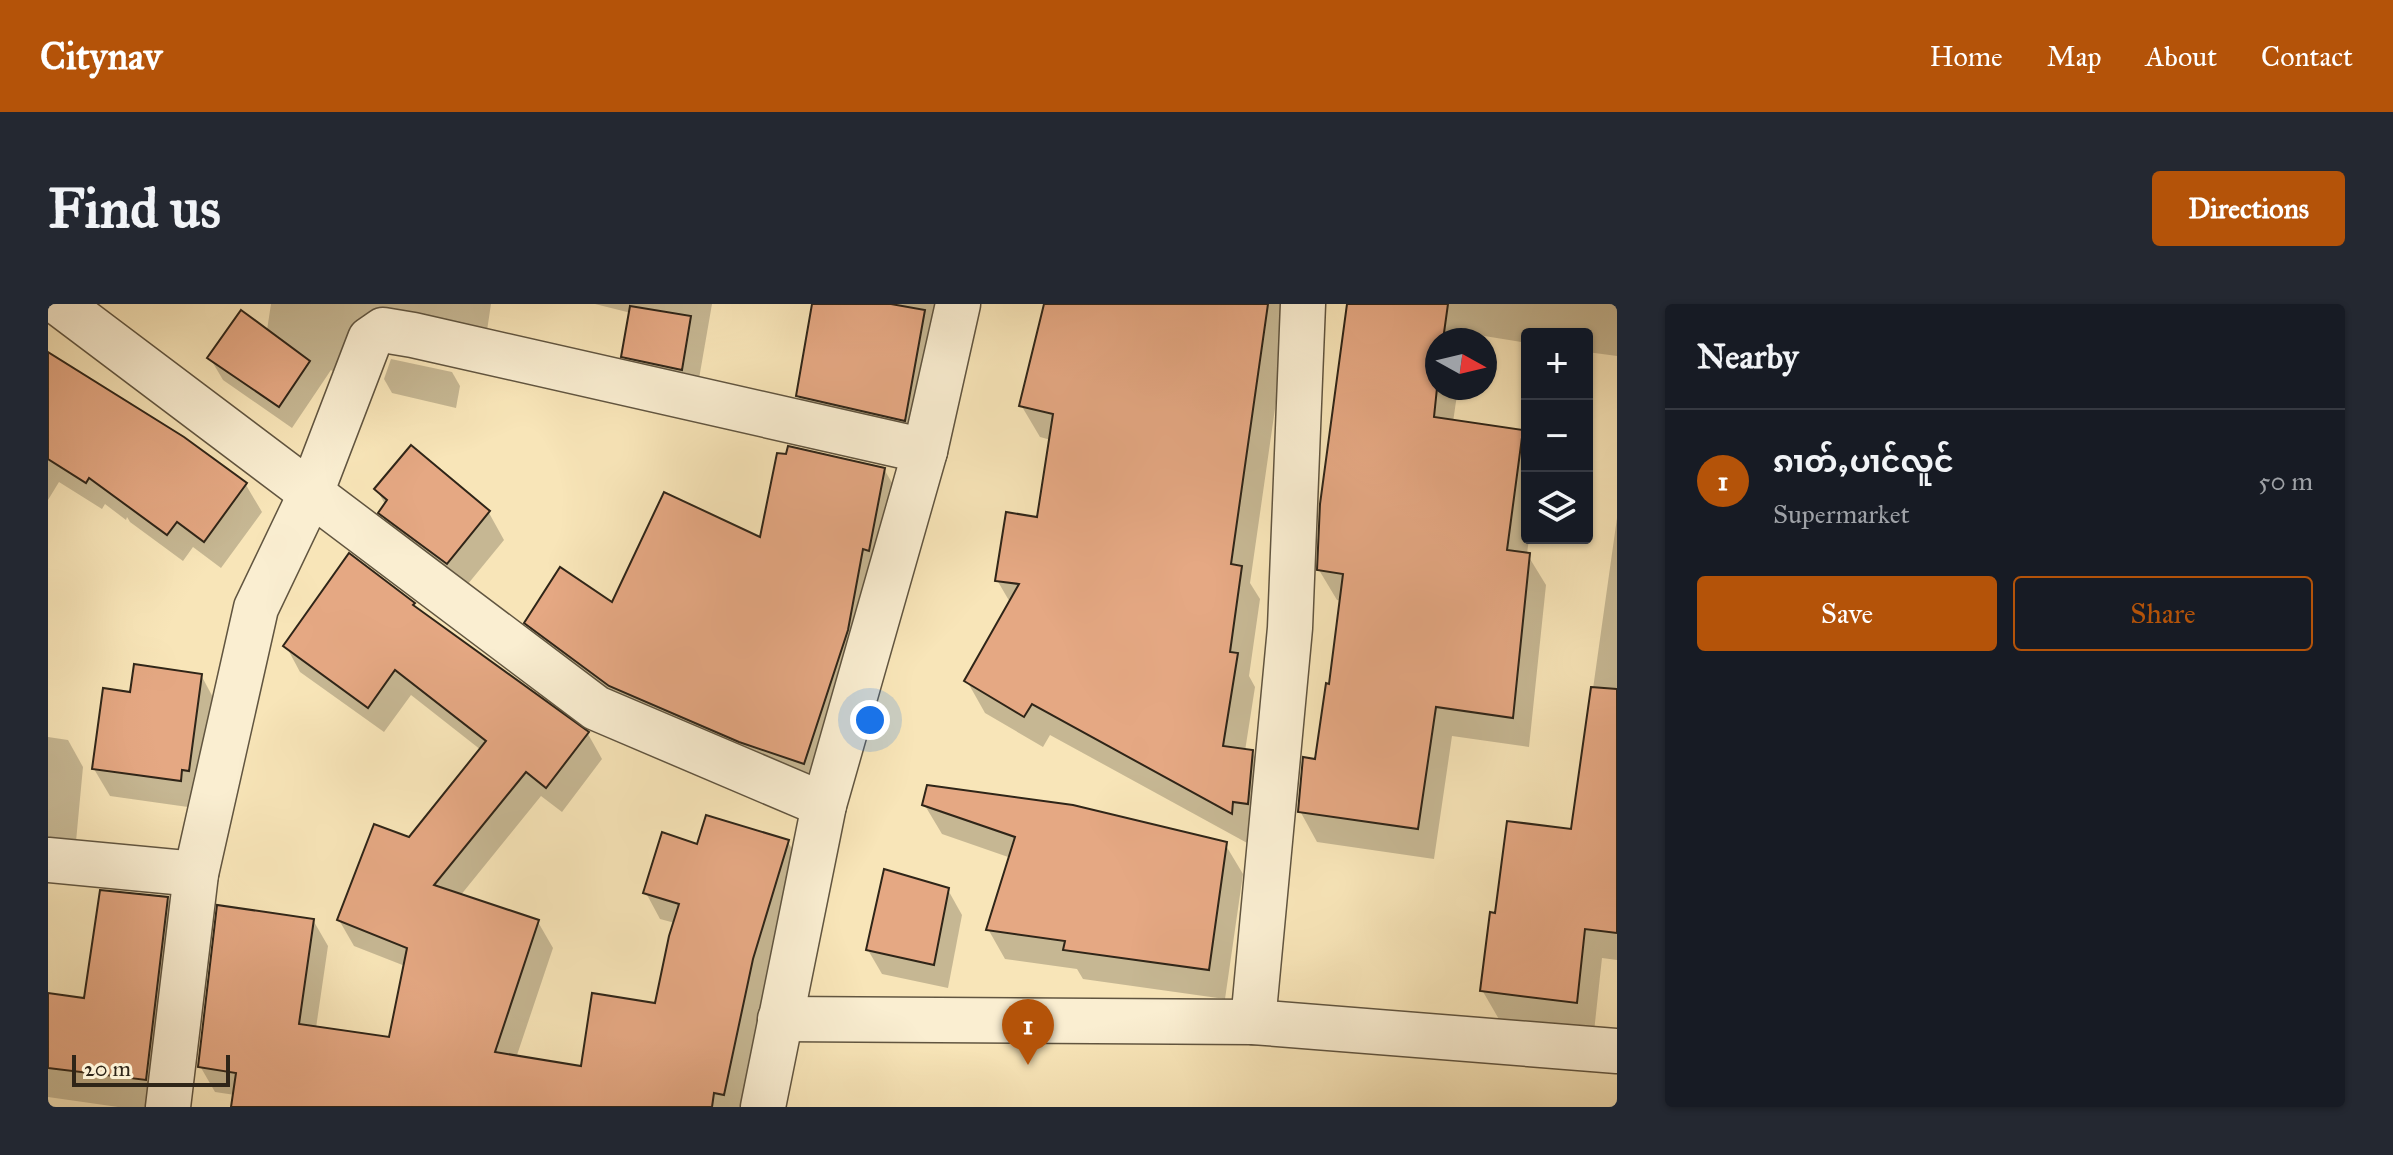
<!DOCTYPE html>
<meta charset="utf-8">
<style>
body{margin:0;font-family:"IM FELL Great Primer","Noto Sans Myanmar",serif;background:#242831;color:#f1f3f6}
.controls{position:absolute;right:24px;top:24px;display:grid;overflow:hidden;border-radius:8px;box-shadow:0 2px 6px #0004}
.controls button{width:72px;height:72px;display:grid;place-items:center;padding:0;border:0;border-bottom:2px solid #363941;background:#171b24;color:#f1f3f6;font:40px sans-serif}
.compass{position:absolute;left:1377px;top:24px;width:72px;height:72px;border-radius:50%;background:#171b24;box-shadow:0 2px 6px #0004;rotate:98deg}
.scale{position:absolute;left:24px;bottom:20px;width:158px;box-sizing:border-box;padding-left:8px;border:4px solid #2f2518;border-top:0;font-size:22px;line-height:28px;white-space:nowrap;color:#2f2518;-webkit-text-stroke:6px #faeed1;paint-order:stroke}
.you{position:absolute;left:822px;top:416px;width:28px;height:28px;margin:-20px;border:6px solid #fff;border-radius:50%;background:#1a73e8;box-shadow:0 0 0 12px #1a73e833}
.badge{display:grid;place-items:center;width:52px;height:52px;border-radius:50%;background:#b45309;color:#fff;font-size:26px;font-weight:700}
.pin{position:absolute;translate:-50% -66px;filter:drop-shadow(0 2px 4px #0008)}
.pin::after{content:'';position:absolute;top:42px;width:28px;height:24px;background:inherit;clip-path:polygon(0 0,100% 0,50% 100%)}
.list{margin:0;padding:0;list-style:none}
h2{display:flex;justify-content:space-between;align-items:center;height:104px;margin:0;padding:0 32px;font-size:34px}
h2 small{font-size:26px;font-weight:400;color:#9ea1a6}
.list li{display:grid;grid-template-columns:52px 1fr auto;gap:24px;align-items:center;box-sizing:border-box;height:144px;padding:0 32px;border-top:2px solid #363941}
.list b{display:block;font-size:30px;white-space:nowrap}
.list p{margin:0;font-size:26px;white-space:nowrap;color:#9ea1a6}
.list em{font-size:26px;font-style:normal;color:#9ea1a6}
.actions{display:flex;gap:16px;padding:24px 32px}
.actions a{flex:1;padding:18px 0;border:2px solid #b45309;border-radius:8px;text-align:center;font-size:28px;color:#b45309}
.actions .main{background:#b45309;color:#fff}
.icon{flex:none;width:44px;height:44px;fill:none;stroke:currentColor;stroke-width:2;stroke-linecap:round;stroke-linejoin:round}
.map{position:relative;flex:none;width:1569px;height:803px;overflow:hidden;border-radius:8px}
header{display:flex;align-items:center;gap:48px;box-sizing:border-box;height:112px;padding:0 40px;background:#b45309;color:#fff}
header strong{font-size:38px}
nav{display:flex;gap:44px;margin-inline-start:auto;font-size:28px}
.intro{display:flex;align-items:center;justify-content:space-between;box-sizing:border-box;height:192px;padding:0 48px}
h1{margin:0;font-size:56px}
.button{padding:20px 36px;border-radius:8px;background:#b45309;color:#fff;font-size:28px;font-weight:700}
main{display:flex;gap:48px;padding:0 48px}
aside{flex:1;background:#171b24;border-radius:8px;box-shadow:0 2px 6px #0004}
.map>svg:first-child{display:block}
.shadow{fill:#0003}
.building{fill:#e5a883;stroke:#2f2518;stroke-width:2}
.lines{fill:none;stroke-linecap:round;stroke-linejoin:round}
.minor-casing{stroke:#615540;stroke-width:47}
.minor{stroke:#faeed1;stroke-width:44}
</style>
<header>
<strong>Citynav</strong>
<nav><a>Home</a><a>Map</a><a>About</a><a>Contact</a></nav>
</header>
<div class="intro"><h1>Find us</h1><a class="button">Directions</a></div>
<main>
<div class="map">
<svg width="1569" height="803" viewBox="0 0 1569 803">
<rect width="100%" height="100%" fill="#f8e5b8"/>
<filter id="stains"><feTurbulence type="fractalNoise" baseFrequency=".0025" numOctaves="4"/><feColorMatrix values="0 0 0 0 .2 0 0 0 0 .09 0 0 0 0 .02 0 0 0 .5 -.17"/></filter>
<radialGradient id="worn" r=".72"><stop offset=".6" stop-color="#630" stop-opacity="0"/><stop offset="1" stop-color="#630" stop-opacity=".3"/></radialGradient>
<g class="shadow">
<path d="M223,0h220l-6,40 -84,-17 -53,54 -17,-11 -39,58 -69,-48 -13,-22 57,-28z"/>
<path d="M547,0h117l-16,92 -57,-13 -15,-27 7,-43z"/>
<path d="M766,0h135l-26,149 -106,-24 -19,-33z"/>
<path d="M998,0h244l-40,279 10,16 -11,77 6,11 -10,64 7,1 19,32 -22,60 -199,-109 -7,12 -58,-34 -18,-32 44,-77 -14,-24 42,-60 12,-80 -11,-3 -19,-32z"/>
<path d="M1301,0h268v52l-30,-4v-18h-60v9l-55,-9v3l-8,-1v4h-27v48h21l-5,34 68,10 6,9 2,97 -2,16 19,31 -17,162 -77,-11 -18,123 -117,-17 -17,-31 17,-50 14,-75 11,-85 -5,-1 -18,-30z"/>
<path d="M0,50l198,131 16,27 -41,56 -28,-21 -10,14 -53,-39 -3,-5 -1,3 -21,-16 -3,5 -43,-27 -11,18z"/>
<path d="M343,55l61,13 8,14 -4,22 -64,-15 -8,-14z"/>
<path d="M363,144l78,65 15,27 -41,50 -67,-50 -15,-27 5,-7 -9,-16z"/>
<path d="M836,165l15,26 -81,294 -193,-77 -84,-64 -14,-25 86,-18 149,-65z"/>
<path d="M1569,214v442l-15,-2 -8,74 -94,-11 -18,-31 14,-75 77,-84z"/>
<path d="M365,300l3,5 172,125 14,25 -40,53 -21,-16 -81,100 78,26 15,26 -37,110 66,11 74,-63 19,-83 -15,-4 -14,-26 53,-46 89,-5 15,26 -36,118 -26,121h-508l2,-12 -20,-3 -15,-26 113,-146 15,26 -12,82 75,11 14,-73 -51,-20 -15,-26 71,-80 71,-90 -70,-55 -27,37 -84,-60 -14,-26z"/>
<path d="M153,371l15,28 -21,105 -85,-12 -16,-27 38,-75z"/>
<path d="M0,433l20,3 15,27 -8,85 -27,-3z"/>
<path d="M876,500l301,40 18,30 -18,125 -142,-20 -6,-10 -72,-10 -17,-30 23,-71 -69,-24z"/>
<path d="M900,586l14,25 -14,73 -66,-14 -14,-24z"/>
<path d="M119,595l15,27 -21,181h-43l-70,-10v-102l38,5z"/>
</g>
<g class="building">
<path d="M764,0h79l34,6 -20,111 -109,-25z"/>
<path d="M996,0h224l-37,260 11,2 -12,86 8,1 -15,93 30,4 -5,54 -15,-2 -1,12 -200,-110 -8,13 -60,-36 55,-97 -24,-3 11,-69 31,5 16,-103 -34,-8z"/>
<path d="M1299,0h101l-5,36h-6v48l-3,29 89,13 -16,120 23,3 -17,165 -77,-11 -18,122 -120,-17 5,-55 12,2 11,-76 3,1 14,-110 -26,-4 3,-66z"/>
<path d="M582,2l61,10 -9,54 -61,-13z"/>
<path d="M193,6l69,51 -31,46 -72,-49z"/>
<path d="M0,48l136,85 63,46 -43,59 -27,-20 -10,13 -78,-57 -3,5 -38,-24z"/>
<path d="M363,141l79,66 -43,53 -69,-51 9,-13 -13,-11z"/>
<path d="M740,142l97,22 -16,83 -6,-2 -15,81 -44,134 -65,-22 -130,-56 -85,-63 36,-56 52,35 52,-110 96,45 17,-84 9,1z"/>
<path d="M301,249l66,50 -2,2 176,127 -43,56 -20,-16 -92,113 105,35 -44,132 86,14 11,-73 63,10 14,-67 10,-32 -36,-11 19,-61 35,12 9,-29 83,25 -36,119 -29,136 -10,-2 -2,14h-481l5,-34 -38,-6 19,-162 97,14 -15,105 90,13 18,-89 -70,-28 37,-96 35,13 77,-96 -91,-71 -27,38 -85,-62z"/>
<path d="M86,360l68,10 -13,97 -7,-1 -1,11 -89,-12 11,-81 27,4z"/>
<path d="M1543,383l26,2v244l-32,-4 -8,74 -97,-12 10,-79 5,1 12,-92 64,8z"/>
<path d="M879,481l146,20 154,37 -18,128 -146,-20 2,-9 -79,-11 29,-93 -93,-32z"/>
<path d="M836,565l65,19 -15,77 -68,-15z"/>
<path d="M52,586l68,7 -22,183 -98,-12v-75l36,5z"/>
</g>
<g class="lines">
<defs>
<g id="minor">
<path d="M12,0l536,404 228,97"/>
<path d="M0,556l148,14"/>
<path d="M732,715l473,3 364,29"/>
<path d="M1205,718l37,-394 13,-324"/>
<path d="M120,803l28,-233 60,-266 55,-115 59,-154 13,-9 30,5 512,116"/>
<path d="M715,803l61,-302 101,-354 33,-147"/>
</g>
</defs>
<use href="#minor" class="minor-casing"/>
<use href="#minor" class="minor"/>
</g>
<rect width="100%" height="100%" filter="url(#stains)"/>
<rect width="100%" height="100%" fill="url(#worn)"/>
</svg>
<div class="controls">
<button>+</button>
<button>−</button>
<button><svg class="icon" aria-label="layers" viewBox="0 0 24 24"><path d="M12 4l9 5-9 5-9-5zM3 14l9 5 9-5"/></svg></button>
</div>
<svg class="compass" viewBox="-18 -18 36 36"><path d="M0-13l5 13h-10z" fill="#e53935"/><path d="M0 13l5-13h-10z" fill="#9ea1a6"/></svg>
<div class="scale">20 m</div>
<div class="you"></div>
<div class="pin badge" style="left:980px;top:761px">1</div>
</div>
<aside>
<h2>Nearby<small></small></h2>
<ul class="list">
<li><span class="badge">1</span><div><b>ၵၢတ်ႇပၢင်လူင်</b><p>Supermarket</p></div><em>50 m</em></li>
</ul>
<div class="actions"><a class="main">Save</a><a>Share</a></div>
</aside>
</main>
